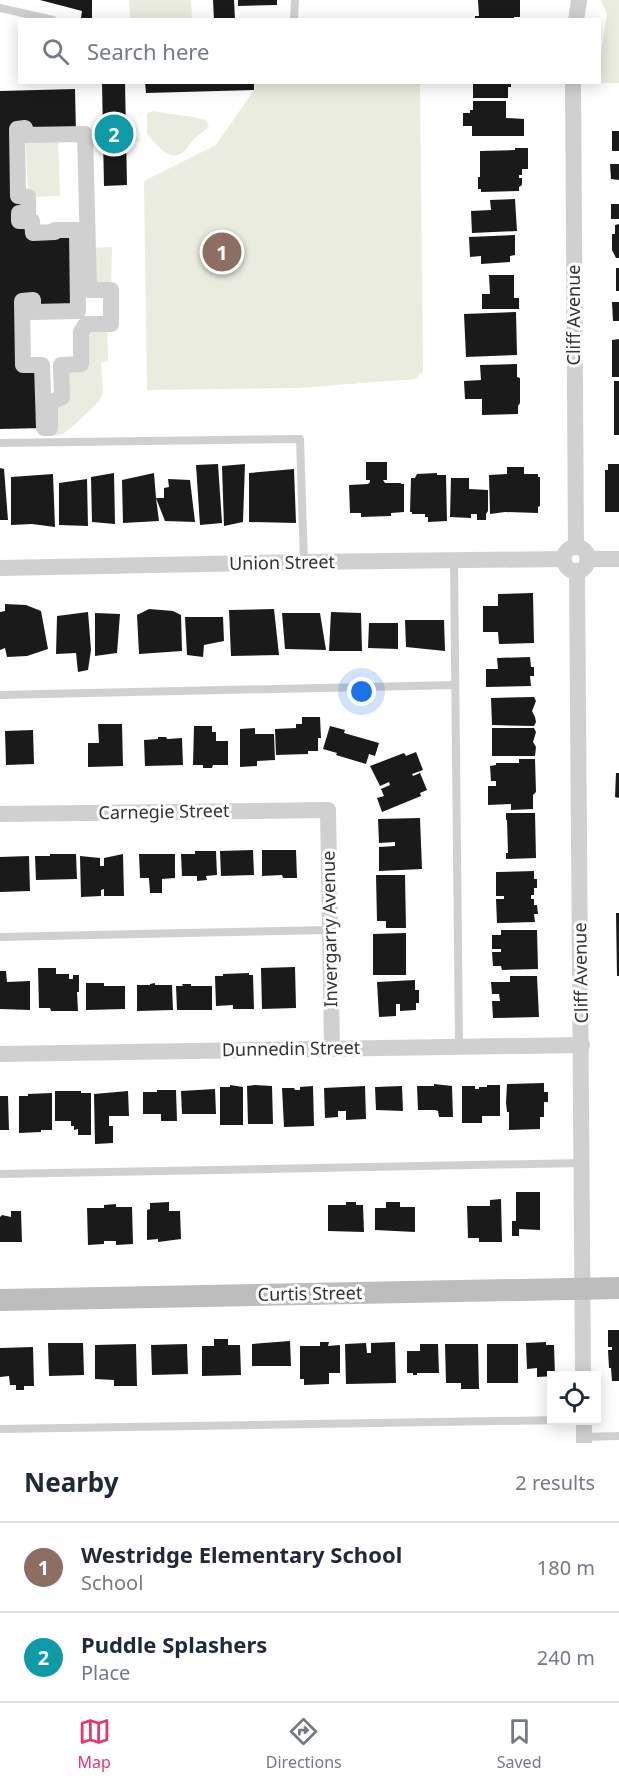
<!DOCTYPE html>
<style>
body{margin:0;font-family:"Noto Sans",sans-serif;background:#f6f6f7;color:#1f2937}
.controls{position:absolute;right:18px;bottom:18px;display:grid;overflow:hidden;border-radius:0px;box-shadow:0 3px 15px #0003}
.controls button{width:54px;height:54px;display:grid;place-items:center;padding:0;border:0;border-bottom:2px solid #e0e1e3;background:#fff;color:#1f2937;font:30px sans-serif}
.you{position:absolute;left:362px;top:692px;width:21px;height:21px;margin:-15px;border:4px solid #fff;border-radius:50%;background:#1a73e8;box-shadow:0 0 0 9px #1a73e833}
.badge{display:grid;place-items:center;width:39px;height:39px;border-radius:50%;background:#ea3569;color:#fff;font-size:20px;font-weight:700}
.pin{position:absolute;translate:-50% -50%;border:3px solid #fff;box-shadow:0 2px 6px #0006}
.list{margin:0;padding:0;list-style:none}
h2{display:flex;justify-content:space-between;align-items:center;height:78px;margin:0;padding:0 24px;font-size:26px}
h2 small{font-size:20px;font-weight:400;color:#747a83}
.list li{display:grid;grid-template-columns:39px 1fr auto;gap:18px;align-items:center;box-sizing:border-box;height:90px;padding:0 24px;border-top:2px solid #e0e1e3}
.list b{display:block;font-size:22px;white-space:nowrap}
.list p{margin:0;font-size:20px;white-space:nowrap;color:#747a83}
.list em{font-size:20px;font-style:normal;color:#747a83}
.icon{flex:none;width:33px;height:33px;fill:none;stroke:currentColor;stroke-width:2;stroke-linecap:round;stroke-linejoin:round}
.map{position:relative;flex:none;width:619px;height:1443px;overflow:hidden}
.search{position:absolute;background:#fff;box-shadow:0 3px 15px #0003;left:18px;right:18px;top:18px;height:66px;display:flex;align-items:center;gap:15px;box-sizing:border-box;padding:0 21px;border-radius:0px;color:#747a83;font-size:22px}
.sheet{height:258px;background:#fff}
nav{display:flex;justify-content:space-around;align-items:center;box-sizing:border-box;height:84px;border-top:2px solid #e0e1e3;background:#fff;font-size:16px;color:#747a83}
nav a{display:grid;justify-items:center;gap:3px}
nav .on{color:#ea3569}
.map>svg:first-child{display:block}
.green{fill:#e9ecde}
.building{fill:#1a1a1a}
.lines{fill:none;stroke-linecap:round;stroke-linejoin:round}
.lane{stroke:#d0d0d0;stroke-width:8}
.street{stroke:#d0d0d0;stroke-width:16}
.secondary{stroke:#bdbdbd;stroke-width:22}
.labels{text-anchor:middle;stroke-width:6;stroke-linejoin:round;paint-order:stroke}
.street-label{font-size:18px;fill:#333;stroke:#fff}
</style>
<div class="map">
<svg width="619" height="1443" viewBox="0 0 619 1443">
<rect width="100%" height="100%" fill="#fff"/>
<g class="green">
<path d="M129,0h62l1,19h-62z"/>
<path d="M601,0h18v83h-29l10,-1v-23l7,-45z"/>
<path d="M255,83h165l3,288 -8,8 -119,9 -149,2 -3,-209 72,-36 38,-55z"/>
<path d="M154,111c17,4 35,4 51,9l4,6c-5,6 -10,8 -15,13 -4,4 -7,11 -12,14 -14,9 -26,-10 -35,-19v-21z"/>
<path d="M58,141l2,55 -32,1 -2,-54z"/>
<path d="M112,247l-1,43h-22l-1,-42z"/>
<path d="M107,324l1,37 -7,2 2,30 -4,8 -27,26 -9,7 -12,2 -1,-33 3,-3 8,-35 20,-1v-32z"/>
</g>
<g class="building">
<path d="M40,0h52v20l-11,-2 1,-7z"/>
<path d="M213,0h21l1,20h-21z"/>
<path d="M238,0h39v5l-39,1z"/>
<path d="M478,0h42v17h-6v3h-39v-4h4z"/>
<path d="M102,82h23l2,103 -23,1z"/>
<path d="M145,82h109v8l-108,3z"/>
<path d="M473,82h38v5h-3v11h-35z"/>
<path d="M75,89l1,45 -51,1 -7,61 10,1 5,36 44,-3 1,81 -45,1v-12l-10,65h19l2,63 -44,1v-338z"/>
<path d="M473,101h33v17l18,1v17h-52v-10h-9v-13h7v-3h3z"/>
<rect x="612" y="131" width="7" height="20"/>
<path d="M515,148h13v21h-6v6h-3v3h3v7l-3,2v4l-38,1v-3h-3v-12h2v-26l35,-1z"/>
<path d="M610,164h9v16l-8,-1z"/>
<path d="M515,199l2,32 -45,2 -1,-22 20,-1 -1,-10z"/>
<rect x="611" y="204" width="8" height="15"/>
<path d="M619,224v34h-3l-4,-8v-16h3v-9z"/>
<path d="M515,235v20l-5,1v6l-29,2v-8l-11,1 -1,-20z"/>
<rect x="616" y="268" width="3" height="23"/>
<path d="M489,275h25v23h5v11h-37v-15h8z"/>
<path d="M612,302h7v19h-6z"/>
<path d="M516,312l1,43 -51,2 -2,-43z"/>
<path d="M619,339v38h-7v-37z"/>
<path d="M517,364v13l3,1v25l-2,3v8l-36,1v-16h-17l-1,-18 17,-1 -1,-15z"/>
<rect x="614" y="381" width="5" height="54"/>
<path d="M366,462h21v18h-4l2,3h16v1h3v28l-13,1v3l-30,1v-4h-11l-1,-28 19,-1 2,-2v-2h-4z"/>
<path d="M218,464l4,59 -22,2 -4,-60z"/>
<path d="M245,464l-2,58 -19,4 -2,-60z"/>
<path d="M608,464h11v48h-14v-42h3z"/>
<path d="M507,467h17v7h14v3h2v29l-2,1v6l-33,-1 -15,2 -1,-39 18,-1z"/>
<path d="M0,468l4,1 4,51h-8z"/>
<path d="M294,469l2,54 -47,-1v-49z"/>
<path d="M114,473l1,51 -23,-2 -1,-45z"/>
<path d="M154,473l2,25h8v-10l5,-1 -1,-8 22,1 5,42 -30,-1 -9,-23 3,23 -36,2 -1,-43z"/>
<path d="M437,473v2h9l1,46 -19,1v-5h-3v-3h-13v-2h-2l1,-34h4l2,-4z"/>
<path d="M53,474l2,53 -23,-3 -21,1v-48z"/>
<path d="M451,478h18v11l19,1v21l-2,3v6h-9v-6h-6v4l-21,-1z"/>
<path d="M87,479l1,47 -29,-1v-42z"/>
<path d="M533,593l1,50 -35,1 -1,-12h-15v-26h15v-12z"/>
<path d="M5,604l21,1 15,6 7,38 -21,7 -20,1 -2,-9 -5,2v-38l5,-1z"/>
<path d="M149,609l24,2 8,4 1,36 -43,3 -2,-39z"/>
<path d="M274,609l5,46 -48,1 -2,-46z"/>
<path d="M88,612l3,38 -3,20 -10,2 -2,-19 -20,1 1,-38z"/>
<path d="M331,612l30,1 1,38h-33z"/>
<path d="M95,613l25,1 -3,39 -22,3z"/>
<path d="M282,613h38l6,37 -41,-1z"/>
<path d="M185,617h38l1,24 -20,4 -1,12 -16,-2z"/>
<path d="M405,620h39l1,31 -39,-4z"/>
<path d="M369,623h29v26l-30,-1z"/>
<path d="M530,657l1,10h3v9h-4l1,10 -45,1v-18h12l-1,-11z"/>
<path d="M534,697l2,4 -4,10 3,6 1,5 -2,4 -42,-1 -1,-27z"/>
<path d="M302,717h18l1,21h-3v13h-10v3l-32,1 -1,-26 21,-1v-4h6z"/>
<path d="M98,724h24l1,42 -35,1v-24h11z"/>
<path d="M194,726h18v6h4v9h12v24h-15l-1,3h-9v-3h-10z"/>
<path d="M330,726l15,4 -1,3 35,10 -4,13 -6,-2 -3,10 -30,-9 1,-2 -14,-4z"/>
<path d="M255,728v6h19l1,26 -18,1v5l-17,1v-38z"/>
<path d="M492,728h42l2,4 -3,10 3,5 -1,9h-43z"/>
<path d="M33,730l1,34 -28,1 -1,-34z"/>
<path d="M158,737h8l1,2 15,-1 1,27 -38,1 -1,-26 14,-1z"/>
<path d="M416,752l7,18 -11,4 1,2 7,-3 7,17 -7,3 1,3 -39,16 -5,-14 7,-2 -3,-7 9,-4 -1,-3 -9,4 -10,-20 34,-13 2,3z"/>
<path d="M519,759h16l1,33 -3,3v14l-22,1v-6l-23,1v-19h8v-5h-5l-1,-15 6,-1v-2h23z"/>
<path d="M616,773h3v25l-4,-1z"/>
<path d="M506,813h29l1,45 -30,1v-6h2l-1,-33h-1z"/>
<path d="M420,818l2,51 -43,2v-24l16,-1v-4l-16,1 -1,-24z"/>
<path d="M253,850l1,25 -33,1 -1,-25z"/>
<path d="M262,850h34l1,28h-14l-1,-3 -20,1z"/>
<path d="M195,851h21l1,24 -11,1 1,4 -10,1v-5h-15l-1,-22h14z"/>
<path d="M50,854h26l1,25 -41,1 -1,-24h15z"/>
<path d="M123,854l1,42h-20v-7l-3,1v6l-20,1 -1,-41 20,2v8h4v-8z"/>
<path d="M139,854h36v24l-13,1v14h-12l-1,-15h-9z"/>
<path d="M29,856l1,35 -30,1v-35z"/>
<path d="M534,871v8h3v9h-3v7h-3v4h3v6h3l1,9h-4l1,8 -38,1 -1,-24h8v-3h-8v-24z"/>
<path d="M376,875h29l1,53h-20v-7h-9z"/>
<path d="M616,913h3v63h-2z"/>
<path d="M501,930h36l1,39 -36,1 -1,-4h-8l-1,-14h9v-3h-9v-14h9z"/>
<path d="M406,933v42h-33v-41z"/>
<path d="M295,967l1,41 -34,1 -1,-41z"/>
<path d="M38,968h18v6h13v5h4v-4h6v17h-2l1,19h-27l-1,-3h-11z"/>
<path d="M0,971h6l1,11 23,-1v29l-30,-1z"/>
<path d="M249,973v2h4l1,34h-21v-4l-17,1 -1,-30h8v-2z"/>
<path d="M510,976h27l2,41 -46,1 -1,-17h8l-1,-7h-7l-1,-12h19z"/>
<path d="M415,980v10h4v13h-3v7l-16,1v-7h-4v12l-17,1 -2,-35z"/>
<path d="M86,983h18v3h21v23l-39,1z"/>
<path d="M155,983v2h17l1,25 -36,1v-26h13v-1z"/>
<path d="M182,984h9v2h21v24h-35l-1,-24h7z"/>
<path d="M544,1083v9h4v10h-4v15h-4v12l-31,1v-18h-2l-1,-9 1,-19z"/>
<path d="M434,1084l18,2 1,31h-14l-1,-6 -3,-1h-17l-1,-24h17z"/>
<path d="M230,1085l13,2v38h-23v-38h10z"/>
<path d="M255,1085l17,1 1,38h-25l-1,-38z"/>
<path d="M487,1085h13v31h-18v7h-20v-37h13v3h4v-2h8z"/>
<path d="M313,1086l1,40 -30,1 -2,-39h12l1,2h5v-3z"/>
<path d="M365,1086l1,33 -20,1v-9h-8v6l-13,1 -1,-30z"/>
<path d="M402,1086l1,25 -27,-1 -1,-23z"/>
<path d="M215,1089l1,25h-34l-1,-23z"/>
<path d="M157,1090h19l1,31h-16v-7h-18v-22h14z"/>
<path d="M55,1091h26v2h10v42h-13v-6l-4,1v-4h-3v-5h-16z"/>
<path d="M128,1091l1,25h-20v10h4v17l-18,1 -1,-50z"/>
<path d="M52,1093v37h-11v2l-22,1v-37h9v-2z"/>
<path d="M0,1096h8l1,34h-9z"/>
<path d="M516,1192h24v38l-21,-1v7h-7v-15h4z"/>
<path d="M501,1199l1,43h-23v-4h-11l-1,-32h23v-6z"/>
<path d="M169,1202v9h11l1,28 -23,3v-3l-11,1v-30l3,-1v-6z"/>
<path d="M346,1202h10v3h7l1,27 -36,-1v-26h18z"/>
<path d="M386,1202h14v5h15v25l-40,-2v-22h11z"/>
<path d="M116,1204v3h16l1,37 -17,1v-4h-12v3l-16,1 -1,-37h17v-3z"/>
<path d="M11,1211h10l1,31h-22v-25l2,-2 9,2z"/>
<path d="M608,1330h11v51h-7l-1,-13h-2l-1,-18h4v-3h-4z"/>
<path d="M214,1339h14v6h12l1,30 -39,1v-30h12z"/>
<path d="M290,1341l1,25h-39v-22z"/>
<path d="M320,1342h9l-1,4 12,-1v28h-11v11l-25,1v-6h-4v-33h20z"/>
<path d="M395,1342l1,41 -50,1 -1,-40 21,-1 1,10h4v-10z"/>
<path d="M546,1342v3h8l1,31 -18,1v-9l-10,1 -1,-26z"/>
<path d="M48,1343h35l1,32 -35,1z"/>
<path d="M136,1344l1,42h-23v-6l-19,-1v-34z"/>
<path d="M187,1344l1,30 -36,1 -1,-30z"/>
<path d="M420,1344h18l1,29h-22v2h-4v-2h-6v-22h13z"/>
<path d="M445,1344h33l1,45h-18v-6h-15z"/>
<rect x="487" y="1344" width="31" height="39"/>
<path d="M33,1347l1,39h-10v4h-8v-5h-6l-1,-9 -9,1v-29z"/>
</g>
<g class="lines">
<g class="lane">
<path d="M0,8l53,12"/>
<path d="M294,20l1,-20"/>
<path d="M0,443l300,-4 4,123"/>
<path d="M454,560l5,486"/>
<path d="M0,695l455,-10"/>
<path d="M0,937l330,-7"/>
<path d="M0,1174l582,-11"/>
<path d="M0,1429l563,-9"/>
<path d="M584,1437l35,-1"/>
</g>
<g class="street">
<path d="M576,20l3,-19"/>
<path d="M573,82l3,465"/>
<path d="M25,128v7l60,-1 4,156h22v34h-25l-5,8v32l-20,1 1,32c-4,3 -8,3 -12,6v25h-6l-2,-63h-19l-1,-64 11,-1v12l45,-1 -1,-81h-22v2l-22,1 -1,-12h-13v-8h9v-16l-10,-1 -1,-67z"/>
<circle cx="576" cy="559" r="12"/>
<path d="M587,559h32"/>
<path d="M0,568l304,-6 260,-3"/>
<path d="M577,571l6,805"/>
<path d="M0,814l328,-4 4,238"/>
<path d="M0,1054l582,-9"/>
<path d="M584,1420v23"/>
</g>
<path class="secondary" d="M0,1300l619,-12"/>
</g>
<g class="labels">
<g class="street-label">
<text transform="translate(574 315) rotate(-90)" y="6">Cliff Avenue</text>
<text transform="translate(282 563) rotate(-1)" y="6">Union Street</text>
<text transform="translate(164 812) rotate(-1)" y="6">Carnegie Street</text>
<text transform="translate(330 929) rotate(-91)" y="6">Invergarry Avenue</text>
<text transform="translate(581 973) rotate(-91)" y="6">Cliff Avenue</text>
<text transform="translate(291 1049) rotate(-1)" y="6">Dunnedin Street</text>
<text transform="translate(310 1294) rotate(-1)" y="6">Curtis Street</text>
</g>
</g>
</svg>
<div class="controls">
<button><svg class="icon" aria-label="locate" viewBox="0 0 24 24"><circle cx="12" cy="12" r="6"/><path d="M12 2v4M12 18v4M2 12h4M18 12h4"/></svg></button>
</div>
<div class="you"></div>
<div class="pin badge" style="left:222px;top:252px;background:#8d6e63">1</div>
<div class="pin badge" style="left:114px;top:134px;background:#0f9aa8">2</div>
<div class="search"><svg class="icon" aria-label="search" viewBox="0 0 24 24"><circle cx="10" cy="10" r="6"/><path d="M15 15l6 6"/></svg>Search here</div>
</div>
<section class="sheet">
<h2>Nearby<small>2 results</small></h2>
<ul class="list">
<li><span class="badge" style="background:#8d6e63">1</span><div><b>Westridge Elementary School</b><p>School</p></div><em>180 m</em></li>
<li><span class="badge" style="background:#0f9aa8">2</span><div><b>Puddle Splashers</b><p>Place</p></div><em>240 m</em></li>
</ul>
</section>
<nav>
<a class="on"><svg class="icon" aria-label="map" viewBox="0 0 24 24"><path d="M3 6l6-2 6 2 6-2v14l-6 2-6-2-6 2zM9 4v14M15 6v14"/></svg>Map</a>
<a><svg class="icon" aria-label="directions" viewBox="0 0 24 24"><path d="M12 3l9 9-9 9-9-9zM9 14v-3h6M13 9l2 2-2 2"/></svg>Directions</a>
<a><svg class="icon" aria-label="saved" viewBox="0 0 24 24"><path d="M7 4h10v16l-5-4-5 4z"/></svg>Saved</a>
</nav>
